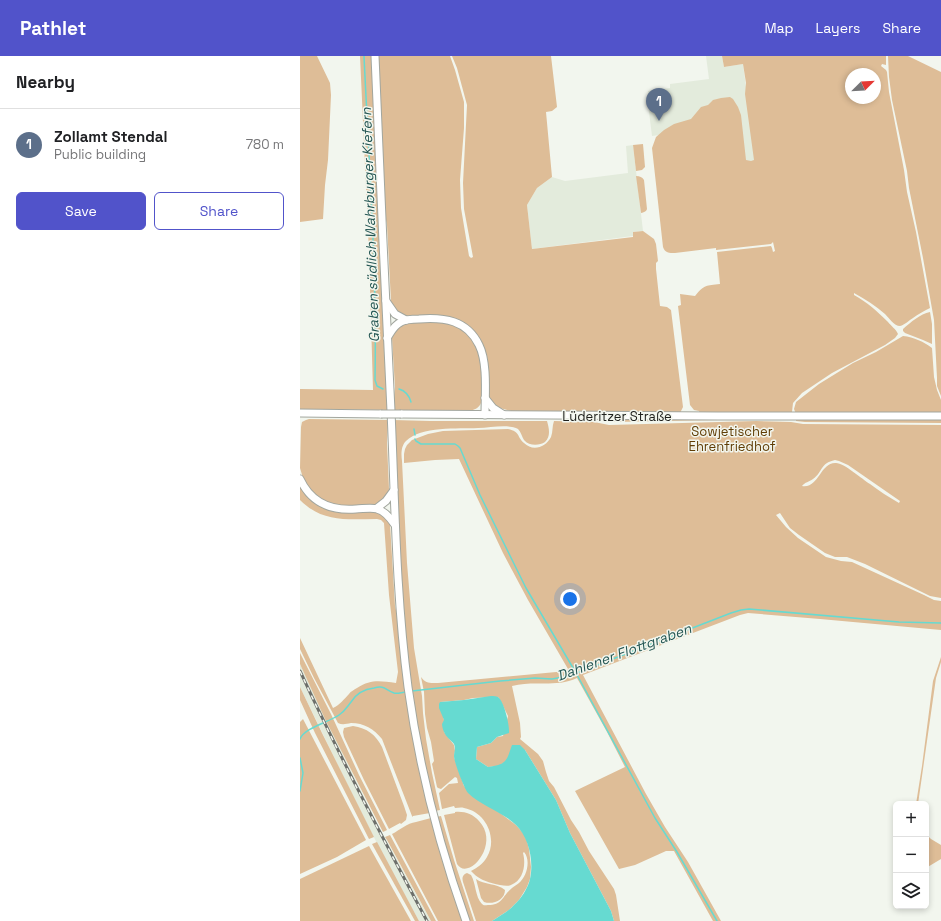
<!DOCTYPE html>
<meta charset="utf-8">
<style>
body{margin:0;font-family:"Space Grotesk",sans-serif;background:#f2f2f2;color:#202124}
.controls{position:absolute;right:12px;bottom:12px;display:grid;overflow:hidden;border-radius:6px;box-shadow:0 2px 6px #0003}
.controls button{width:36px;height:36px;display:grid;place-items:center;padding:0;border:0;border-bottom:1px solid #e0e0e0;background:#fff;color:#202124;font:20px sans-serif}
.compass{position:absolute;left:545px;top:12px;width:36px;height:36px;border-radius:50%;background:#fff;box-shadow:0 2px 6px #0003;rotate:66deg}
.you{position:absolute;left:270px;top:543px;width:14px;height:14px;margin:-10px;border:3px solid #fff;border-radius:50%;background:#1a73e8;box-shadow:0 0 0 6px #1a73e833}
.badge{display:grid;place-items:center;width:26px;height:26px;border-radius:50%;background:#5153ca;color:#fff;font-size:13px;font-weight:700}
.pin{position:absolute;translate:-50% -33px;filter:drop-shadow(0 1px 2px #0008)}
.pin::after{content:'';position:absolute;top:21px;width:14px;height:12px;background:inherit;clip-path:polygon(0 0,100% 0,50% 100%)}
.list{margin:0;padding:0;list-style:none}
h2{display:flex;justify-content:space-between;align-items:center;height:52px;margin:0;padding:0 16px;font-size:17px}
h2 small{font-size:13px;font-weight:400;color:#757577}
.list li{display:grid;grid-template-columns:26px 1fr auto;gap:12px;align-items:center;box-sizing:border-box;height:72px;padding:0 16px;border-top:1px solid #e0e0e0}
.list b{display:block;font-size:15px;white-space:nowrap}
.list p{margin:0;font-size:13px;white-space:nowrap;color:#757577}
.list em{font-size:13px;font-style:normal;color:#757577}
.actions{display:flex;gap:8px;padding:12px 16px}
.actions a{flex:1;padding:9px 0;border:1px solid #5153ca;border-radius:6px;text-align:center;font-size:14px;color:#5153ca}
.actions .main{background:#5153ca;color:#fff}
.icon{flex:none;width:22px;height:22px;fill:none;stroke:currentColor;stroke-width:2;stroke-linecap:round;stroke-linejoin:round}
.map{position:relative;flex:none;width:641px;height:865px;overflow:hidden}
header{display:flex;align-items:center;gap:24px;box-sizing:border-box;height:56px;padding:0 20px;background:#5153ca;color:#fff}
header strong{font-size:19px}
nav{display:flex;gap:22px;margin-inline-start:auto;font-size:14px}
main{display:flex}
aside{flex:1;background:#fff}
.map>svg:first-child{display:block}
.built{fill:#e3ebdc}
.green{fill:#debd97;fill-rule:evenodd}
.water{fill:#66dad1}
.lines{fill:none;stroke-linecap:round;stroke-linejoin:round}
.stream{stroke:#66dad1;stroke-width:1.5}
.major-casing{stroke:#a2a69e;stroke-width:9}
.major{stroke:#fff;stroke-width:7}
.rail-casing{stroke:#6d6f6b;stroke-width:3}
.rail{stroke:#f2f6ee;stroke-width:1.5;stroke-dasharray:4.5;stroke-linecap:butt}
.major-bridge-casing{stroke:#a2a69e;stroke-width:9;stroke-linecap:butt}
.major-bridge{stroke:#fff;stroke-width:7}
.labels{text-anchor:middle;stroke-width:3;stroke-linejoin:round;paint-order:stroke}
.street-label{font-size:13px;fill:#1e1f1c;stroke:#f2f6ee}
.park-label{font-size:13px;fill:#603d05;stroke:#f2f6ee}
.water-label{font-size:14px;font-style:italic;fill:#245653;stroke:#f2f6ee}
</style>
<header>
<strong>Pathlet</strong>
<nav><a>Map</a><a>Layers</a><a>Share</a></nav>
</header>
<main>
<aside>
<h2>Nearby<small></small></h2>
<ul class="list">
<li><span class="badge" style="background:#5c6f8a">1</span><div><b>Zollamt Stendal</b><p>Public building</p></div><em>780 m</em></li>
</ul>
<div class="actions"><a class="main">Save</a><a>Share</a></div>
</aside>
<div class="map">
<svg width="641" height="865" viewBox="0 0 641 865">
<rect width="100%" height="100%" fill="#f2f6ee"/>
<g class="built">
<path d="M406,0h16l2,11 19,-3 13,98 -14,2 -6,-39 -84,11 -5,-40h2l-1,-5 22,-3v-4l39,-5z"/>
<path d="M333,89l10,86 -10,1v4l-101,13 -5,-44 10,-17 15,-11 13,4 63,-8 -2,-27z"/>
<path d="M0,608l28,60 50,101 53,96h-12l-33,-60 -32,-63 -54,-111z"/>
</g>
<g class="green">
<path d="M0,0h17l13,27 1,12 -3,65 -3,25 -2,34 -23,3z"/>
<path d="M60,0h12l16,354 -88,-1v-20l73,1 -4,-137z"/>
<path d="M77,0h73l5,14 9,32v26l-4,52 1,28 8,48 2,2 2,-1 -9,-48 -1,-26 4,-78 -10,-37 -5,-12h99l6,51 -5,4 -6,1 6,65 -15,11 -10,17 5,44 101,-12v-5l10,-1 11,8 2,5 2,17 -2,2v6l4,37 7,1 4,3 12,97 -3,6h-36l-2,-2h-3l-3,2 -125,-2 -15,-4 -7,-9 -1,-28 -1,-12 -2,-7 -28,-31c-10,-4 -20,-5 -30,-5 -9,1 -18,3 -26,0 -5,-2 -9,-9 -10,-14l-4,-76 -2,-10z"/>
<path d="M422,0h164v9l-4,-1 -1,2 5,4 1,2 2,20 15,78 3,22 9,40 14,76c-6,3 -12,6 -17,10 -4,2 -8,7 -13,8 -6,0 -11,-8 -15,-12 -9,-8 -20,-15 -31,-21v2c13,7 23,16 34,27 3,4 8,7 10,12l-3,4 -10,7 -53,28 -30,20 -9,10 -1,9 -1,1 -42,1 -2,-2 -47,2 -1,-3 -5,-1 -4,-5 -12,-99 3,-1 -1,-11 15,2c10,-12 11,-10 25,-12l-3,-32 54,-6 1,2 1,4 2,-1 -2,-9 -2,2 -55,6v-2l-41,5c-6,0 -10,0 -12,-6l-11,-99 4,-11 8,-7 10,-6 17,-5 10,-12 7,-2 5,-5 8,-2 9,-1 3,2 5,8 3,8 5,45 5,1 3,-1 -9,-66 1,-11 -3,-19 -19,3zM551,18h24v24h-24z"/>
<path d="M588,0h20l33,16v324l-4,-10v-8l-3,-58 -11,-62 -14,-70 -2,-17 -15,-71 -3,-23z"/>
<path d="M343,88l2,23 -3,3 -6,1 -3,-26z"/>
<path d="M336,120c4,0 6,1 8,4l3,29c-1,3 -3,3 -6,4z"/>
<path d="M630,256l2,12v20l-9,-4 -18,-7 -2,-2v-2c8,-7 17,-15 27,-17z"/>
<path d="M131,265c15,1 26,3 37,14 7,6 12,16 13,24 2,7 2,38 0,44 -2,5 -6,6 -10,8l-78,-1 2,-23 -3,-49c3,-18 24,-16 39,-17z"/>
<path d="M603,280c11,1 21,6 29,12l2,29 3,13 4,10v14h-145l-2,-5 2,-7 23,-18 34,-21 23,-11z"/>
<path d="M313,362l105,1v1l-105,2 -1,-1z"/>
<path d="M9,363l79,1 -1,23 2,46 -1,4 -10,11 -13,2h-29l-15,-6 -11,-10 -7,-12 -3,-10 1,-41 1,-5 4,-2z"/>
<path d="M496,363h145v4l-136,-1 -9,-1z"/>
<path d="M93,364l37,1h117c2,7 4,15 -2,21 -6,4 -16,4 -21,-2 -2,-3 -3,-8 -6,-11 -2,-1 -4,-2 -6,-2 -11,-2 -23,1 -34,1 -20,1 -57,-2 -72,13 -5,5 -5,13 -4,20l5,102 7,85 8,48 1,17 3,26 6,34 8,37 -5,1 -14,-62 -11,-66 -7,-73z"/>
<path d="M254,365l40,1 15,3 147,-4 35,1 12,2 138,1v173l-11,-2 -65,-32 -18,-7h-12l-10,-4 -26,-18 -9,-7 -10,-15 -4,2 10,12 12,11 28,19 15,4 11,1 72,33 10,5 7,1v29l-121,-11 -72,-6 -8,2 -157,60 63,119 19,33 23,35 33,59h-8l-39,-70h-8l-31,14 -16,4 -44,-78 50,-24 -18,-35 -30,-54c-22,10 -43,2 -65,8l8,37 1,14 -1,2 18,15 5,7 3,11 3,9 5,6 17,33 8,12 10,19 25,38 2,6 4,26h-6l-3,-10 -41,-78 -14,-33 -31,-50 -26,16 -11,1 -12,-8 1,-12 14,-4 6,-6 6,-1 5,-20 -8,-16 -2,-3 -25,1 -9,2 -24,2 4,18v12l10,13 1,6 -1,6 10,29 52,39 8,9 3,7 2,8 2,18 -1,12 -3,8 -8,13 -10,10 -17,11h-16l-13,-39c-1,-4 -1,-7 4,-9l4,2c5,8 4,22 11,29 2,2 3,1 6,1 15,0 14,-9 24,-17 2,-2 5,-3 7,-5 8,-7 12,-23 5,-31l-1,1c3,11 1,27 -12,32 -5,3 -25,-3 -30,-6 -4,-2 -7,-5 -10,-8 6,-3 12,-7 16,-14 11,-19 -1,-45 -23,-49 -3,-1 -6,0 -9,0l-1,-2 -12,3 -3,-16 10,-9 9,-1 -1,-5 -2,-1 -14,12 -3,-1 -1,-1 -5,-23 2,-3 -3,-19 -4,-14 -2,-14 -1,-22 -3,-15c5,7 9,6 17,6l129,-12 1,-2 -40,-69 -25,-47 -44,-94 -24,1 -31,3v-9l1,-5 2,-4 5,-5 16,-6 15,-3 65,-2c13,3 8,7 16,14 9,9 22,4 27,-6 2,-5 1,-11 3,-16zM535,404l4,1 9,4 52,36 -1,2c-10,-6 -20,-12 -29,-19 -8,-5 -26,-21 -34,-21 -16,-1 -17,26 -34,23 3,-4 7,-4 11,-7 10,-7 7,-16 22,-19z"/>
<path d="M0,430c10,15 25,26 44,27 11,0 23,-2 34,-1l3,1 9,11 5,82 3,13 32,194 -17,3v1l-1,-1 -30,-77c-8,-10 -18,-16 -31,-16 -5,1 -9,2 -13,0l-24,-45 -14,-29v-11l33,70c7,-3 11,-9 16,-14 2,-3 5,-4 8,-6 14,-9 23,-7 39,-5l2,-11 -9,-77 -5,-72 -3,-3 -4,-1c-30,0 -54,4 -77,-19z"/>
<path d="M0,597l31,61 28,61 28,55 -4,2 -58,-113 -25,-55z"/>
<path d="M641,601v5l-5,16 -18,126h-2l6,-38 11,-85z"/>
<path d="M0,631l22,46 52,104 -5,2 -54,-106 -15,-33z"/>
<path d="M3,663l63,121 -29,17 -37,17v-152z"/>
<path d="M53,670c14,2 23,9 29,21l22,59 3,9 -1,5 -5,4 -1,-1 -11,6 -25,-49 -20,-43 -1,-5 1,-4z"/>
<path d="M155,756c9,-1 18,2 24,9 22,23 -11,61 -22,43l-13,-49 11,-2z"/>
<path d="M141,760l13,44 20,61h-5l-10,-28 -23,-76z"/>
<path d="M131,762l32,103h-25l-46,-87c8,-4 15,-11 24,-12z"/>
<path d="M626,778l5,5 10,6v14l-15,9z"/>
<path d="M90,779l46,86h-5l-44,-81 -2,-3z"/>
<path d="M77,786l42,79h-4l-43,-77z"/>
<path d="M69,790l42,75h-111v-42z"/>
<path d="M176,823c8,6 21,4 29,11 0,10 -12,15 -21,12l-3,-4z"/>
</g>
<path class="water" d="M191,640c3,0 5,0 7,1 6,4 12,29 11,36l-12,4 -6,6 -14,4 -1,12 12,8c19,-3 18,-5 24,-22h8l5,5 31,50 14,33 41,78 3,10h-122c7,-5 16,-9 22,-16 7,-6 14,-17 16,-26 4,-18 -1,-41 -14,-54 -13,-13 -35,-19 -48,-32 -4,-5 -14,-31 -14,-37 0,-4 2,-7 0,-12 -3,-4 -8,-7 -10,-12 -1,-2 -2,-6 -2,-8l2,-4 -5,-12v-4l1,-2 24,-2z"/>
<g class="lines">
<g class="stream">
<path d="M64,0c5,108 13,216 11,324l2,6 6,3"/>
<path d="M99,333c7,2 10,6 12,13"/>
<path d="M114,373l1,6"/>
<path d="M115,383l1,2 5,3h34l3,2 2,2 20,47 46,93 50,85 79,145 22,34 40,69"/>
<path d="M112,635l88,-10 35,-3 17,1 17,-3 162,-63 10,-3 8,-1 150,13 42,1"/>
<path d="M0,683c4,-11 29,-17 39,-24 6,-4 8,-8 12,-13 5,-8 14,-13 23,-14 11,-3 11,2 20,5 4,1 8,-1 12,-1"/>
<path d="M0,702l3,15 -3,18"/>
</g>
<defs>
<g id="major">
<path d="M75,0c5,118 10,237 16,355 4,92 5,185 17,276 11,80 31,158 58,234"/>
<path d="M86,245l9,13 11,6"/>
<path d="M87,282c4,-6 7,-13 14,-16 5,-3 12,-3 18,-3 25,-2 48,1 60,26 9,18 6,50 6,70"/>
<path d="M185,342l8,10 11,7"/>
<path d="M0,357l81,1"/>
<path d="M101,358l317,2h223"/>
<path d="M0,423c11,24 31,32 56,30 6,0 15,-2 21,0 8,2 14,10 18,16"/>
<path d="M77,452l9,-7 8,-11"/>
</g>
</defs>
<use href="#major" class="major-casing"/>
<use href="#major" class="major"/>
<defs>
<path id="rail" d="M0,615c39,85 83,168 127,250"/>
</defs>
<use href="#rail" class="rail-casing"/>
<use href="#rail" class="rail"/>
<defs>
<path id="major-bridge" d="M81,358h20"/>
</defs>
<use href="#major-bridge" class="major-bridge-casing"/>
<use href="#major-bridge" class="major-bridge"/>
</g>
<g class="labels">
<g class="street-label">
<text x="317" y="365">Lüderitzer Straße</text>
</g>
<g class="park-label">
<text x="432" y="380">Sowjetischer<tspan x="432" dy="15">Ehrenfriedhof</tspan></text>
</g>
<g class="water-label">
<text transform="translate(70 169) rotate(-92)" y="5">Graben südlich Wahrburger Kiefern</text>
<text transform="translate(324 596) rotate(-20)" y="5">Dahlener Flottgraben</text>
</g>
</g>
</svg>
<div class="controls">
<button>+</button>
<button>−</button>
<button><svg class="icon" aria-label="layers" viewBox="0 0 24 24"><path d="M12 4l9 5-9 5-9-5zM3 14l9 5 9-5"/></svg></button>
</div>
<svg class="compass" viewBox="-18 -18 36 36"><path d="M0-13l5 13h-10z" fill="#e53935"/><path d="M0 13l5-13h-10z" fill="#757577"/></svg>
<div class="you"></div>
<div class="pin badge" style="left:359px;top:65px;background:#5c6f8a">1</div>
</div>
</main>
